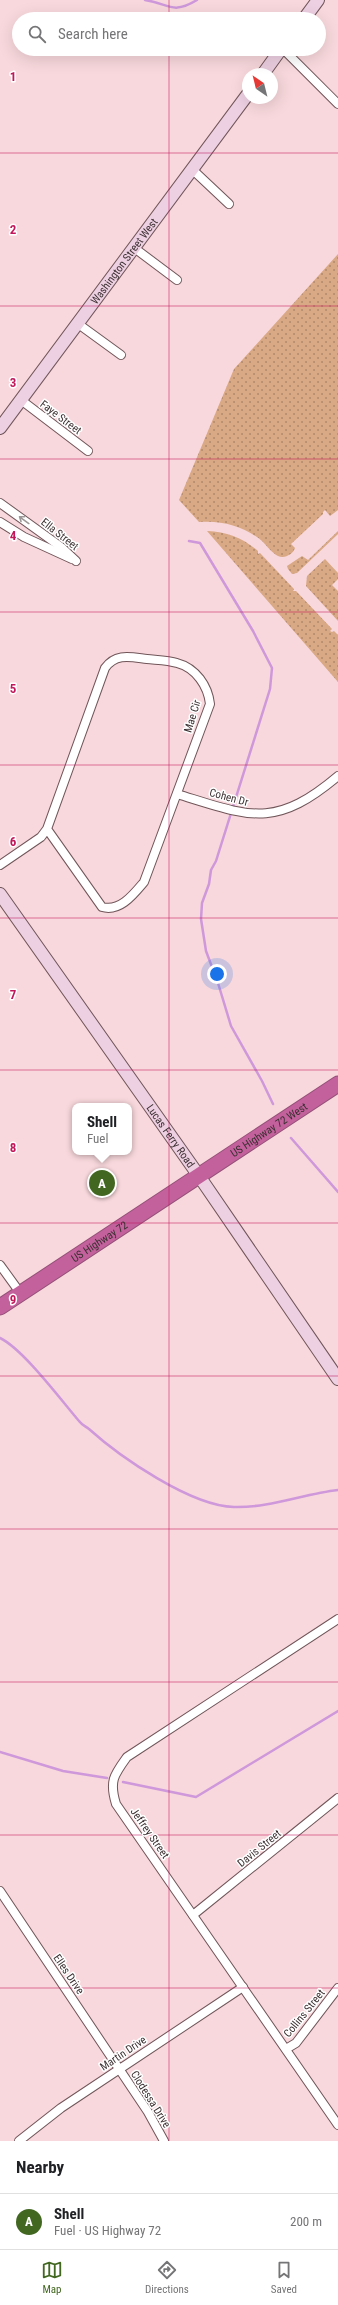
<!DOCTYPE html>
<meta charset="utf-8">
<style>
body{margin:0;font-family:"Roboto Condensed",sans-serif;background:#f2f2f2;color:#202124}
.compass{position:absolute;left:242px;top:68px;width:36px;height:36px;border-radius:50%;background:#fff;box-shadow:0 4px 16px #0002;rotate:325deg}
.you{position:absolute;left:217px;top:974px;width:14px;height:14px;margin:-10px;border:3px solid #fff;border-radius:50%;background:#1a73e8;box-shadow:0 0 0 6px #1a73e833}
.badge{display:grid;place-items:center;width:26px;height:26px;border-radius:50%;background:#426721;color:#fff;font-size:13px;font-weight:700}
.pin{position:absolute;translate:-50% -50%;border:2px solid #fff;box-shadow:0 1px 4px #0006}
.popup{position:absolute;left:72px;top:1103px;width:60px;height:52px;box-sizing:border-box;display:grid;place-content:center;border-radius:8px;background:#fff;filter:drop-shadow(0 1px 3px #0005);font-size:13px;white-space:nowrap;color:#757577}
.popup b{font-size:15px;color:#202124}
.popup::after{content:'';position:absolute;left:50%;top:100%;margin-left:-8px;border:8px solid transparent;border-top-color:#fff}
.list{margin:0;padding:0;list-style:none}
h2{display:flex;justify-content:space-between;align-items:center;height:52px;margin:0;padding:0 16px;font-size:17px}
h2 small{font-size:13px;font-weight:400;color:#757577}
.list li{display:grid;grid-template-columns:26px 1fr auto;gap:12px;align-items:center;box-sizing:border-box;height:56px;padding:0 16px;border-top:1px solid #e0e0e0}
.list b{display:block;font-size:15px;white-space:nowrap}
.list p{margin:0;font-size:13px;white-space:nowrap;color:#757577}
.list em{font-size:13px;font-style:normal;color:#757577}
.icon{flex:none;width:22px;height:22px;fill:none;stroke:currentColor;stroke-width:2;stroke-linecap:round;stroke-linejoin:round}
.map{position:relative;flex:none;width:338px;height:2141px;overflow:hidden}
.search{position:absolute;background:#fff;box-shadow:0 4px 16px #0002;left:12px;right:12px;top:12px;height:44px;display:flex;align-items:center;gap:10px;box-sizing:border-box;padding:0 14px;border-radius:22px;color:#757577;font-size:15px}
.sheet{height:108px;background:#fff}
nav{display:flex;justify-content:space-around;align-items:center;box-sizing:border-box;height:56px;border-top:1px solid #e0e0e0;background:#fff;font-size:11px;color:#757577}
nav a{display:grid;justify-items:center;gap:2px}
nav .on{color:#426721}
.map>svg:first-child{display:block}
.grass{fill:url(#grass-dots)}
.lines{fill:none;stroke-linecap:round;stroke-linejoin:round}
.stream{stroke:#ce98db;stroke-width:2.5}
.street-casing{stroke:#705559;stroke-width:10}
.secondary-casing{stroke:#705559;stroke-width:14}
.highway-casing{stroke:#945078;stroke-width:17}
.street{stroke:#fff;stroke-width:8}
.secondary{stroke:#edd0e2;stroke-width:12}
.highway{stroke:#c3619d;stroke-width:15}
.oneway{stroke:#9e9898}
.grid{fill:none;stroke:#c2185b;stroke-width:1;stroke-opacity:0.55}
.labels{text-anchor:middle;stroke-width:3;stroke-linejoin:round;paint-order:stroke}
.street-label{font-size:11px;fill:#3c3032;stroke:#fff}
.grid-label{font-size:13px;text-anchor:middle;font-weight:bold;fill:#c2185b;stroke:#fff;stroke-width:3;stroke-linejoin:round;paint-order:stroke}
</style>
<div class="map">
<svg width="338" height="2141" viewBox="0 0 338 2141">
<defs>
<pattern id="grass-dots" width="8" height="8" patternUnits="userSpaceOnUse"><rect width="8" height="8" fill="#d9a884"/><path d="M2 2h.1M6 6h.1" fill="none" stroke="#b1896d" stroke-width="1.8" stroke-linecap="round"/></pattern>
</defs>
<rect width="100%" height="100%" fill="#f8d8dc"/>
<g class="grass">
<path d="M338,254v256l-8,6 -5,-6 -2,2v2l-32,30 4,4c-2,6 -10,11 -17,8 -6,-3 -11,-10 -16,-15 -18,-15 -40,-21 -63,-19l-20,-22 55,-131z"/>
<path d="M207,531c20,1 36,7 51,20v3l2,-1 34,36 -1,2h3l36,38 -2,2 2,1 2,-1 4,4v47z"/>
<path d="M338,531v3l-41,39 -5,1 -4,-5 -1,-3 15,-10 6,4z"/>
<path d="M325,559l13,14v6l-6,6 6,6v30l-32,-35 1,-10z"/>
</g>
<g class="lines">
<g class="stream">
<path d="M145,0c25,4 27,15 52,0"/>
<path d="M189,541l11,2 53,88 19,37 -2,21 -54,172 -5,9 -2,14 -7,19 -1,16 5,32 12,32 13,43 31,55 11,23"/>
<path d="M291,1138l47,54"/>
<path d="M0,1338c23,11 61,62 79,83 3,4 6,5 10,8 31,28 102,77 145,78 36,1 69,-13 104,-17"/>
<path d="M0,1752l63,19 44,7"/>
<path d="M123,1782l73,15 142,-86"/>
</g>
<defs>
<g id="street">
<path d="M283,49l55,55"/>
<path d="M187,175l8,-3 34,32"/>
<path d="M133,247l44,33"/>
<path d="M77,323l44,32"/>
<path d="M21,400l67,51"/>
<path d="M0,503l61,44 15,14"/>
<path d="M0,522l24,15 48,22"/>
<path d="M177,794c72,22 97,36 161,-18"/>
<path d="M0,865l41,-28 6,-8 58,-161c11,-15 25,-11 42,-9 9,1 21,1 30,4 19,5 31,23 33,41l-66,178c-11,13 -24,30 -42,25l-55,-78"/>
<path d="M0,1265l21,29"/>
<path d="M338,1619l-211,138c-13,18 -18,24 -11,47l222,321"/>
<path d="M0,1891l148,221 16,29"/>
<path d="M193,1915l145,-117"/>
<path d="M286,2049l10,-6 42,-55"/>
<path d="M19,2141l42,-33 182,-121"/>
</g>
<g id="secondary">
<path d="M304,19l14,-19"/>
<path d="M263,74l18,-25"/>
<path id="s1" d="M0,428l248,-334"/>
<path id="s2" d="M0,894l199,282 139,203"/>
</g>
<g id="highway">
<path id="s3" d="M0,1307l338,-223"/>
</g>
</defs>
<use href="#street" class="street-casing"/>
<use href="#secondary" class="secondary-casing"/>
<use href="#highway" class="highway-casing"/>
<use href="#street" class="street"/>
<use href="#secondary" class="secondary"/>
<use href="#highway" class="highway"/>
</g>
<defs><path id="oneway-shaft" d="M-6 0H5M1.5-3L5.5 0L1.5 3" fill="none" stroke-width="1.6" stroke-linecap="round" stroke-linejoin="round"/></defs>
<use class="oneway" href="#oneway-shaft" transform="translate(24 520) rotate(-144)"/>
<path class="grid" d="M169,0v19M169,49v2092M0,153h338M0,306h338M0,459h338M0,612h338M0,765h338M0,918h338M0,1070h338M0,1223h338M0,1376h338M0,1529h338M0,1682h338M0,1835h338M0,1988h338"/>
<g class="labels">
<g class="street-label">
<text dy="4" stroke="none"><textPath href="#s1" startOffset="208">Washington Street West</textPath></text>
<text transform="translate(61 417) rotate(37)" y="4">Faye Street</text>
<text transform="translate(60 534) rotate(38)" y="4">Ella Street</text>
<text transform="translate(192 716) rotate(-73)" y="4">Mae Cir</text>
<text transform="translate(229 797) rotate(15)" y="4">Cohen Dr</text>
<text dy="4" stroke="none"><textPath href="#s3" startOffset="322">US Highway 72 West</textPath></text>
<text dy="4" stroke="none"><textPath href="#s2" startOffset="296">Lucas Ferry Road</textPath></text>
<text dy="4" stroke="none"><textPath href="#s3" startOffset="119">US Highway 72</textPath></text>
<text transform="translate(150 1833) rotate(55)" y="4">Jeffrey Street</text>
<text transform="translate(259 1848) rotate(-39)" y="4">Davis Street</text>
<text transform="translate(69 1974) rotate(56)" y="4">Elles Drive</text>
<text transform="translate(304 2013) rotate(-51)" y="4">Collins Street</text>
<text transform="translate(123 2053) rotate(-34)" y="4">Martin Drive</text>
<text transform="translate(151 2099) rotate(58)" y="4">Clodessa Drive</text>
</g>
</g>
<g class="grid-label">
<text x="13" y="81">1</text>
<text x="13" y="234">2</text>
<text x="13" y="387">3</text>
<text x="13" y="540">4</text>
<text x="13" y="693">5</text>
<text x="13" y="846">6</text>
<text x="13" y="999">7</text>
<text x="13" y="1152">8</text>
<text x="13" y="1304">9</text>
</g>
</svg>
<svg class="compass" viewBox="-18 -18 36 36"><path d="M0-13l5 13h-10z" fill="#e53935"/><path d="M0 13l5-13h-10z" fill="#757577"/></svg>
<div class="you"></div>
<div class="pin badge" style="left:102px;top:1183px">A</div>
<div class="popup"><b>Shell</b>Fuel</div>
<div class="search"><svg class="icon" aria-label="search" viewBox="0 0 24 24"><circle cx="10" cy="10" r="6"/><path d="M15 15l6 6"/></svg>Search here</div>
</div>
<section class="sheet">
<h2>Nearby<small></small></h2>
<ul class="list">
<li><span class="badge">A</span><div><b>Shell</b><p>Fuel · US Highway 72</p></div><em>200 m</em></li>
</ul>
</section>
<nav>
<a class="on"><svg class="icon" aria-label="map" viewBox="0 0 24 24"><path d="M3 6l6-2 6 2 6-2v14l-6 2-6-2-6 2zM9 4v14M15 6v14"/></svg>Map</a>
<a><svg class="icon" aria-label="directions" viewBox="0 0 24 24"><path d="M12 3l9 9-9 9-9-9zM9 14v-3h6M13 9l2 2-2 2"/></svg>Directions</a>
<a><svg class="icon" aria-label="saved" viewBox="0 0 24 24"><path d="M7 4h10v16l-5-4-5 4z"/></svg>Saved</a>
</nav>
